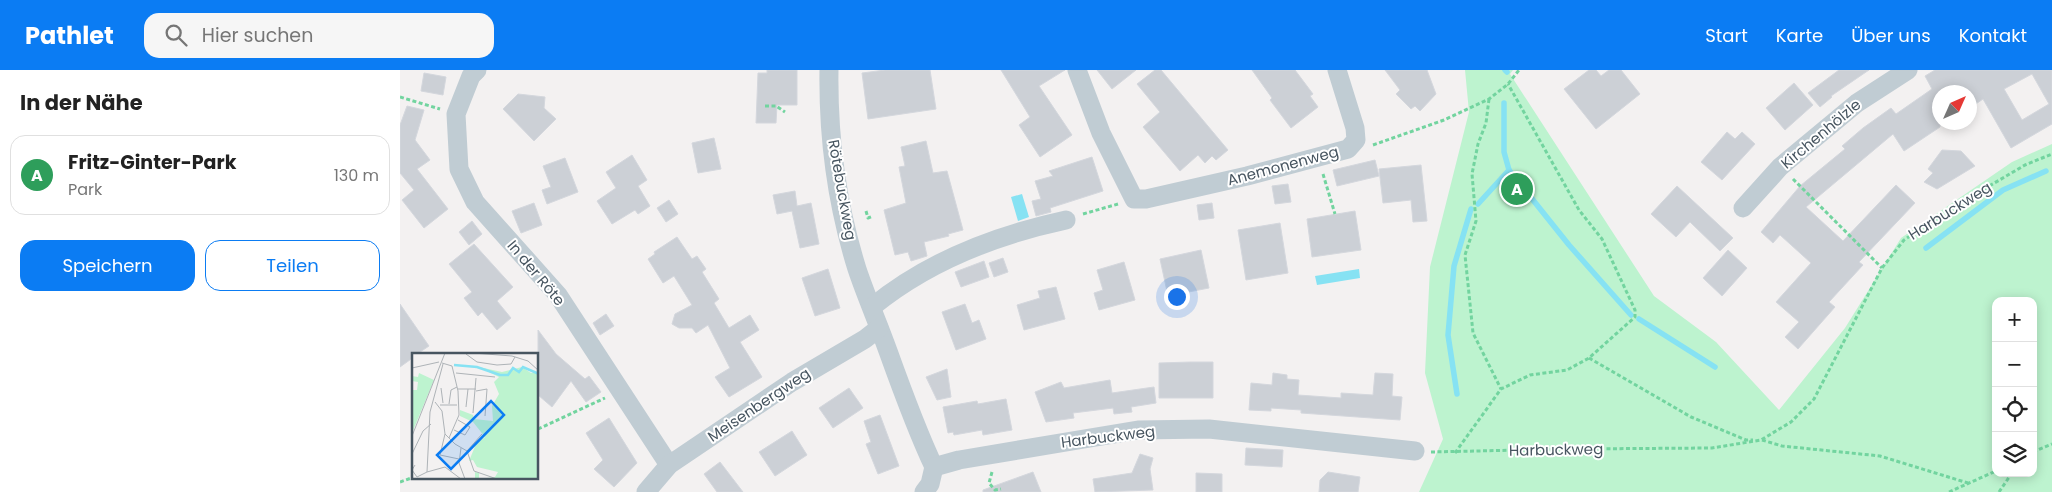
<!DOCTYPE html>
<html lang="de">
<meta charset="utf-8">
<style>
body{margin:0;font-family:Poppins,sans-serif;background:#f6f6f6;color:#222}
.controls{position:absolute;right:15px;bottom:15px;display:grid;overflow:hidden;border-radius:10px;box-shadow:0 2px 12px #0003}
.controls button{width:45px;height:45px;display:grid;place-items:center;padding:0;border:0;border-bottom:1px solid #e0e0e0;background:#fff;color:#222;font:25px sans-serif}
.compass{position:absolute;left:1532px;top:15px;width:45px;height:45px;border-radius:50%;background:#fff;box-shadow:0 2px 12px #0003;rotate:45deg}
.you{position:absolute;left:776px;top:226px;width:18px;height:18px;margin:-12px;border:4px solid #fff;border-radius:50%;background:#1a73e8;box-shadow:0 0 0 8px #1a73e833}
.badge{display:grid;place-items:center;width:32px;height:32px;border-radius:50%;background:#0b7cf3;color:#fff;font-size:16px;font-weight:700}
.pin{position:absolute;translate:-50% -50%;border:2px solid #fff;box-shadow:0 1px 5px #0006}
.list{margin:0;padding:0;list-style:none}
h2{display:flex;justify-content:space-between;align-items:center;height:65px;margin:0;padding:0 20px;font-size:21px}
h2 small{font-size:16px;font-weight:400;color:#767676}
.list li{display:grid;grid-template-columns:32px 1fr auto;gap:15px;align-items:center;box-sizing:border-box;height:80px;margin:0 10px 10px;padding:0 10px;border:1px solid #e0e0e0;border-radius:15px}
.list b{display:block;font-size:19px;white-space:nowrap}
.list p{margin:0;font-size:16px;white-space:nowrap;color:#767676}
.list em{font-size:16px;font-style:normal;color:#767676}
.actions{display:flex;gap:10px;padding:15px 20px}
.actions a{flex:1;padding:11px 0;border:1px solid #0b7cf3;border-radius:15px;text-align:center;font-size:18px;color:#0b7cf3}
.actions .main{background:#0b7cf3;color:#fff}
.icon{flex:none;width:28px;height:28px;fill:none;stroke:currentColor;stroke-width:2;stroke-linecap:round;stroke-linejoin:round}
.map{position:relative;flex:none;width:1652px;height:422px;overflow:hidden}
header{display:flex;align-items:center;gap:30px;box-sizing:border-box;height:70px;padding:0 25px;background:#0b7cf3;color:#fff}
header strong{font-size:24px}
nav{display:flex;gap:28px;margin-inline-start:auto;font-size:18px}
.search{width:350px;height:45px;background:#f6f6f6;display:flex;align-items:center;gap:12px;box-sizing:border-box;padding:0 18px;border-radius:15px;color:#767676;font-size:19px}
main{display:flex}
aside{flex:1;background:#fff}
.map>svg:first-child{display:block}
.green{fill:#bdf3cf;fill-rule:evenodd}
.water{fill:#86e2f3}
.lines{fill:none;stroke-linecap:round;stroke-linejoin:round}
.stream{stroke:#86e2f3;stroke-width:5.5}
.building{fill:#ccd0d6;stroke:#d4d7dd;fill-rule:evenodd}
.path{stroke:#72d49f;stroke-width:3;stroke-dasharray:4 2.5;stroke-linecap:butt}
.minor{stroke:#c0ccd3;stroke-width:19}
.labels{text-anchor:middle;stroke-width:4;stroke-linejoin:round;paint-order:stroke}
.street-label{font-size:15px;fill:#475560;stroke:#fff}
.inset-river{fill:none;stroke:#86e2f3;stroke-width:2.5}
.inset-road{fill:none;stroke:#aeb3b7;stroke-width:1}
.view{fill:#0b7cf3;fill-opacity:0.15;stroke:#0b7cf3;stroke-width:2.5}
.inset-edge{fill:none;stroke:#475560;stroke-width:2.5}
</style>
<header>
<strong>Pathlet</strong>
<div class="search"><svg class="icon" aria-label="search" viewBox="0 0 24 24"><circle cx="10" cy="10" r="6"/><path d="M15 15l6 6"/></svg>Hier suchen</div>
<nav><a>Start</a><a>Karte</a><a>Über uns</a><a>Kontakt</a></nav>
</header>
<main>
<aside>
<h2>In der Nähe<small></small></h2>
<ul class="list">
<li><span class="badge" style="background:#2e9e5b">A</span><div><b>Fritz-Ginter-Park</b><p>Park</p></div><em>130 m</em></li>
</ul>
<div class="actions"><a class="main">Speichern</a><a>Teilen</a></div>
</aside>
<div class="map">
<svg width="1652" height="422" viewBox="0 0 1652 422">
<rect width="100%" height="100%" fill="#f3f1f1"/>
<path class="green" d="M1065,0h48l-3,4 144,222 62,46 63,68 66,-82 56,-90 111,-76 40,-18v348h-633l24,-53 -18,-66 5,-106 39,-155zM1596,231h37v172h-37z"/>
<g class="water">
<path d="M622,124l7,23 -11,4 -7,-24z"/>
<path d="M959,199l1,9 -43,7 -2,-9z"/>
</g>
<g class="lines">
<g class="stream">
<path d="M1105,0l2,2"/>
<path d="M1104,33v49l5,18 60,75 62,70"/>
<path d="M1078,134l31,-34"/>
<path d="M1526,178l77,-58 43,-19"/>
<path d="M1239,249l76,48"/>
<path d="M1057,324l-9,-59 6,-69 17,-57"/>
</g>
</g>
<g class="building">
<path d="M367,0h30v35h-20l-1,18h-20l2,-50h9z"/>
<path d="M485,0h45l6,39 -68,10 -6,-46z"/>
<path d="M601,0h64l-26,16 33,49 -32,22 -21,-32 11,-8z"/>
<path d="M697,0h39l-24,19z"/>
<path d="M755,0h6l67,80 -12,10 -4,-4 -7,7 -7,-8 -18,16 -37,-44 17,-15 -23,-28z"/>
<path d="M852,0h43l18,24 -3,2 8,11 -27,21 -21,-28 2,-2z"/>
<path d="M985,0h42l9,24 -16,17 -5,-5 -4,3 -15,-15 4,-4z"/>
<path d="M1189,0h7l5,6 8,-6h12l19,24 -44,35 -32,-40z"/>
<path d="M1439,0h30l-38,26 1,1 -12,10 -12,-14z"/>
<path d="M1535,0h117v54l-41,24 -28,-49 -13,9v-16h-30v35l-36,24 -11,-17 -87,73 37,34 53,-56 19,18 -56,59 4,3 -34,37 6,5 -37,42 -13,-12 14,-15 -23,-20 35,-39 -31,-28 -7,8 -12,-11 39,-46 45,-37 -3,-3 21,-18 28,-20 5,6 36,-25 -7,-13zM1632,4l17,30 -27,16 -18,-31z"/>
<path d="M24,3l22,4 -3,18 -22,-4z"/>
<path d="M1394,13l19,22 -28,25 -19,-22z"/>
<path d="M118,24l27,3 -1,11 12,11 -22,22 -31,-32z"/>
<path d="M7,36l17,4 -9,30 15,20 -13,9 31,40 -24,19 -22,-28 12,-10 -14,-17v-48z"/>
<path d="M1327,62l8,7 7,-7 13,12 -33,36 -21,-18z"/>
<path d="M314,68l7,31 -23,4 -6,-30z"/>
<path d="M526,71l7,32 14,-2 16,59 -15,4 1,2 -25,6 3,14 -16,5 -3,-9 -13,3 -11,-45 22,-7 -7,-36 6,-1 -4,-19z"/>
<path d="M1542,80l19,1 14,15 -38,23 -13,-7 9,-9 -5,-4z"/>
<path d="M232,85l15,25 -9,6 12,20 -12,8 -3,-4 -23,14 -15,-23 19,-13 -10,-16z"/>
<path d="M692,87l11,34 -53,17 1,4 -15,4 -4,-15 9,-2 -6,-18 18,-5 -4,-5z"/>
<path d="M165,88l13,34 -31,12 -5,-14 9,-3 -8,-21z"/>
<path d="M975,90l4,16 -42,10 -4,-16z"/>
<path d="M1021,95l6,56 -14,1 -2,-22 -28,3 -4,-34z"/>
<path d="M888,114l3,18 -16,2 -3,-18z"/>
<path d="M1277,116l56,52 -13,13 -30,-29 -14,15 -25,-23z"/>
<path d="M395,121l2,15 14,-3 8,41 -19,4 -8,-37 -15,3 -4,-19z"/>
<path d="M269,130l9,14 -12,8 -9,-14z"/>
<path d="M134,133l8,22 -21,8 -9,-22z"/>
<path d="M812,133l2,15 -15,2 -2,-15z"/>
<path d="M955,141l6,39 -49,7 -5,-38z"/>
<path d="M72,151l10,13 -13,11 -10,-13z"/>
<path d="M880,153l8,50 -42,7 -8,-50z"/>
<path d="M277,167l15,22 5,-3 9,13 -4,3 17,27 -5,4 15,25 21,-13 9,15 -19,12 22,35 -33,20 -14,-20 15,-9 -22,-43 -12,8 -4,-5h-13l-7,-4 3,-10 17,-9 -18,-29 -11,7 -15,-24 7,-5 -1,-2z"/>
<path d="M74,174l39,43 -16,14 14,17 -14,12 -15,-18 -4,4 -14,-18 8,-6 -23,-28z"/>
<path d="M801,180l8,38 -41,8 -8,-37z"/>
<path d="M1328,180l19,18 -25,28 -19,-18z"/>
<path d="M603,188l5,14 -14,5 -5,-14z"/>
<path d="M584,191l5,16 -28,10 -6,-15z"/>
<path d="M724,192l11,38 -36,10 -5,-17 9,-3 -6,-20z"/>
<path d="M428,199l12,39 -25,8 -13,-38z"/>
<path d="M656,217l9,32 -41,11 -7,-25 23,-7 -2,-7z"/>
<path d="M0,234l29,42 -12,8h-3v3l-14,10z"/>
<path d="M565,234l7,19 7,-3 7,19 -30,11 -14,-38z"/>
<path d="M206,244l8,12 -14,9 -7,-12z"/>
<path d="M138,260l18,24 29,25 4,-3 12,16 -15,10 -15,-21 -19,26 -14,-12z"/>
<path d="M791,292h22v36h-54v-35z"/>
<path d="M547,299l4,28 -14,3 -11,-23z"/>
<path d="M873,303l14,2v4l12,1 -1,15 43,3v-5l32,2 2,-22 18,1 -1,22 10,1 -2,23 -99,-7v-3l-30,-2v3l-22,-1 2,-27 21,2z"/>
<path d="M710,310l2,13 42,-6 2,16 -25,4 1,5 -18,2 -1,-6 -40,5 1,5 -28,4 -11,-30 26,-10 3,6z"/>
<path d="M449,318l14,20 -30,20 -14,-20z"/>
<path d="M606,329l6,31 -29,5 -1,-5 -28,5 -1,-3 -5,1 -5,-26 34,-6 1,3z"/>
<path d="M480,345l19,51 -21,8 -12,-30 5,-2 -7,-21z"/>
<path d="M209,348l28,45 -23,24 -20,-18 9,-9 -17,-27z"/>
<path d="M392,361l15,24 -32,21 -16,-24z"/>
<path d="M846,378l37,2 -1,17 -37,-2z"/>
<path d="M740,384l13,4 -3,11 3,21 -58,2 -2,-13 39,-6z"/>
<path d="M320,392l23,30h-26l-13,-18z"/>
<path d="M633,402l8,20h-58v-2z"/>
<path d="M928,402l32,5 -2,15h-39l1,-12z"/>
<path d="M796,403l26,1v18h-26z"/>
</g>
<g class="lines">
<g class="path">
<path d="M0,27l40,12"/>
<path d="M1089,29l-3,24 -8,21 -6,30 4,47 -11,34 8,78 28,56"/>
<path d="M365,36h11l9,6"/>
<path d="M973,75l71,-25 45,-21 19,-15 11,-14"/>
<path d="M923,104l12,40"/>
<path d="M1393,109l89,89"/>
<path d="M466,141l2,7 5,-2"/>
<path d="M683,144l35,-10"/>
<path d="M1189,288l102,59 55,23h7"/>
<path d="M138,359l67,-31"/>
<path d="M1362,370l20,6 98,10 88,27"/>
<path d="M1031,382l135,-3 146,-1 49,-8 30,-18 23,-23 68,-131 22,-28 58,-38 63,-37 27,-11"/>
<path d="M1633,382l19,-8"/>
<path d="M1055,383l46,-64 29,-14 37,-5 22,-12 46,-41v-7l-33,-71 -23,-29 -71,-126"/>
<path d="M592,402l-3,11 6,7 6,-1"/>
<path d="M0,412l14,-5"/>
<path d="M1549,422l47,-21"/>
<path d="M1599,422l13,-19"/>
</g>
<g class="minor">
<path d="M77,0l-6,6 -15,38 3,55 16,33 83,93 111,170"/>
<path d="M429,0c-1,66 8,135 28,199 9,27 21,54 31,82 14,39 28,78 46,116"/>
<path d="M677,0l24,63 33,66h12l101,-23 101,-27 8,-9 -1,-12 -18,-58"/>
<path d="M1343,138l37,-41 77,-64 51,-33"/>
<path d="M472,237c55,-45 124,-72 194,-87"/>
<path d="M534,397l25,-7 179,-30 71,-1 206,22"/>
<path d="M246,422l23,-27 123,-83 73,-43 14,-11"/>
<path d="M524,422l6,-8 4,-17"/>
</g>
</g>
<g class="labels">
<g class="street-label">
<text transform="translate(1421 64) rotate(-40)" y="5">Kirchenhölzle</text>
<text transform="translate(883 96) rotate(-15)" y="5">Anemonenweg</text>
<text transform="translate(442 120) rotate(80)" y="5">Rötebuckweg</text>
<text transform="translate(1550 141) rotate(-32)" y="5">Harbuckweg</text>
<text transform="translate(136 203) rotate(50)" y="5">In der Röte</text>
<text transform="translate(359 335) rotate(-34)" y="5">Meisenbergweg</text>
<text transform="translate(708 367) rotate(-7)" y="5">Harbuckweg</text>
<text transform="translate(1156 380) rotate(-1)" y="5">Harbuckweg</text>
</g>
</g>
<g transform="translate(12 283)">
<rect width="126" height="126" fill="#f3f1f1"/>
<path d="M67,14l23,5 20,-5 9,6 7,-1v107h-63v-7l4,1v6l16,-2 3,-5 -21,-5 -4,-7 -4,1 7,-17 9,-7 -12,-15 -13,-6v-6l13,5 1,4 19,2 -1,-15 7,-12 -5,-12 5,-5zM7,20l15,7 -22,53v-43h5l1,-8 -6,-1v-5l6,1z" fill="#bdf3cf"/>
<path class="inset-river" d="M42,12l23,2 23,8h8l5,-7 6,4 4,-5 16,7"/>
<path class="inset-road" d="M61,0l39,3 16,5 11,10M54,1l11,8 20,3 14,-1 4,-7M30,10l10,3 6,25 1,24 -10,23M0,15l27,-6M44,20l39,4M29,35l2,15M46,36h18M64,38l11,-2 -2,27M23,49l7,9 3,23 10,10 12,7M37,51l2,-14 6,-3M28,52h17M54,54l2,-18M61,60l3,-35M42,77l11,5 5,-8 -12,-7M33,81l-5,21 19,4M0,83l33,-83M49,95l-2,15 6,16M55,98l7,20 23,8M55,98l15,-17M0,101l11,-23 8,-7M3,112l-3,5 5,7 10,-5M15,119l3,-60 13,-48M15,119l18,-5 16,12"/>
<path class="view" d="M79,48l13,14 -53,54 -14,-14z"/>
<rect width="126" height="126" class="inset-edge"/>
</g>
</svg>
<div class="controls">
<button>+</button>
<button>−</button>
<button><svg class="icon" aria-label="locate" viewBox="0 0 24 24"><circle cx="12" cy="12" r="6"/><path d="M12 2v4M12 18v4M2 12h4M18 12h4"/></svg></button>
<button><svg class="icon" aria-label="layers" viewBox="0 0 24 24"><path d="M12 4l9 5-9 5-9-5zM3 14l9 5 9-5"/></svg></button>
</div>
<svg class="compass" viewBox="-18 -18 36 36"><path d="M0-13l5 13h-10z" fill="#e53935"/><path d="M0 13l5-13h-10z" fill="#767676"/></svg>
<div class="you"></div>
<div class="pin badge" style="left:1117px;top:119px;background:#2e9e5b">A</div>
</div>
</main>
